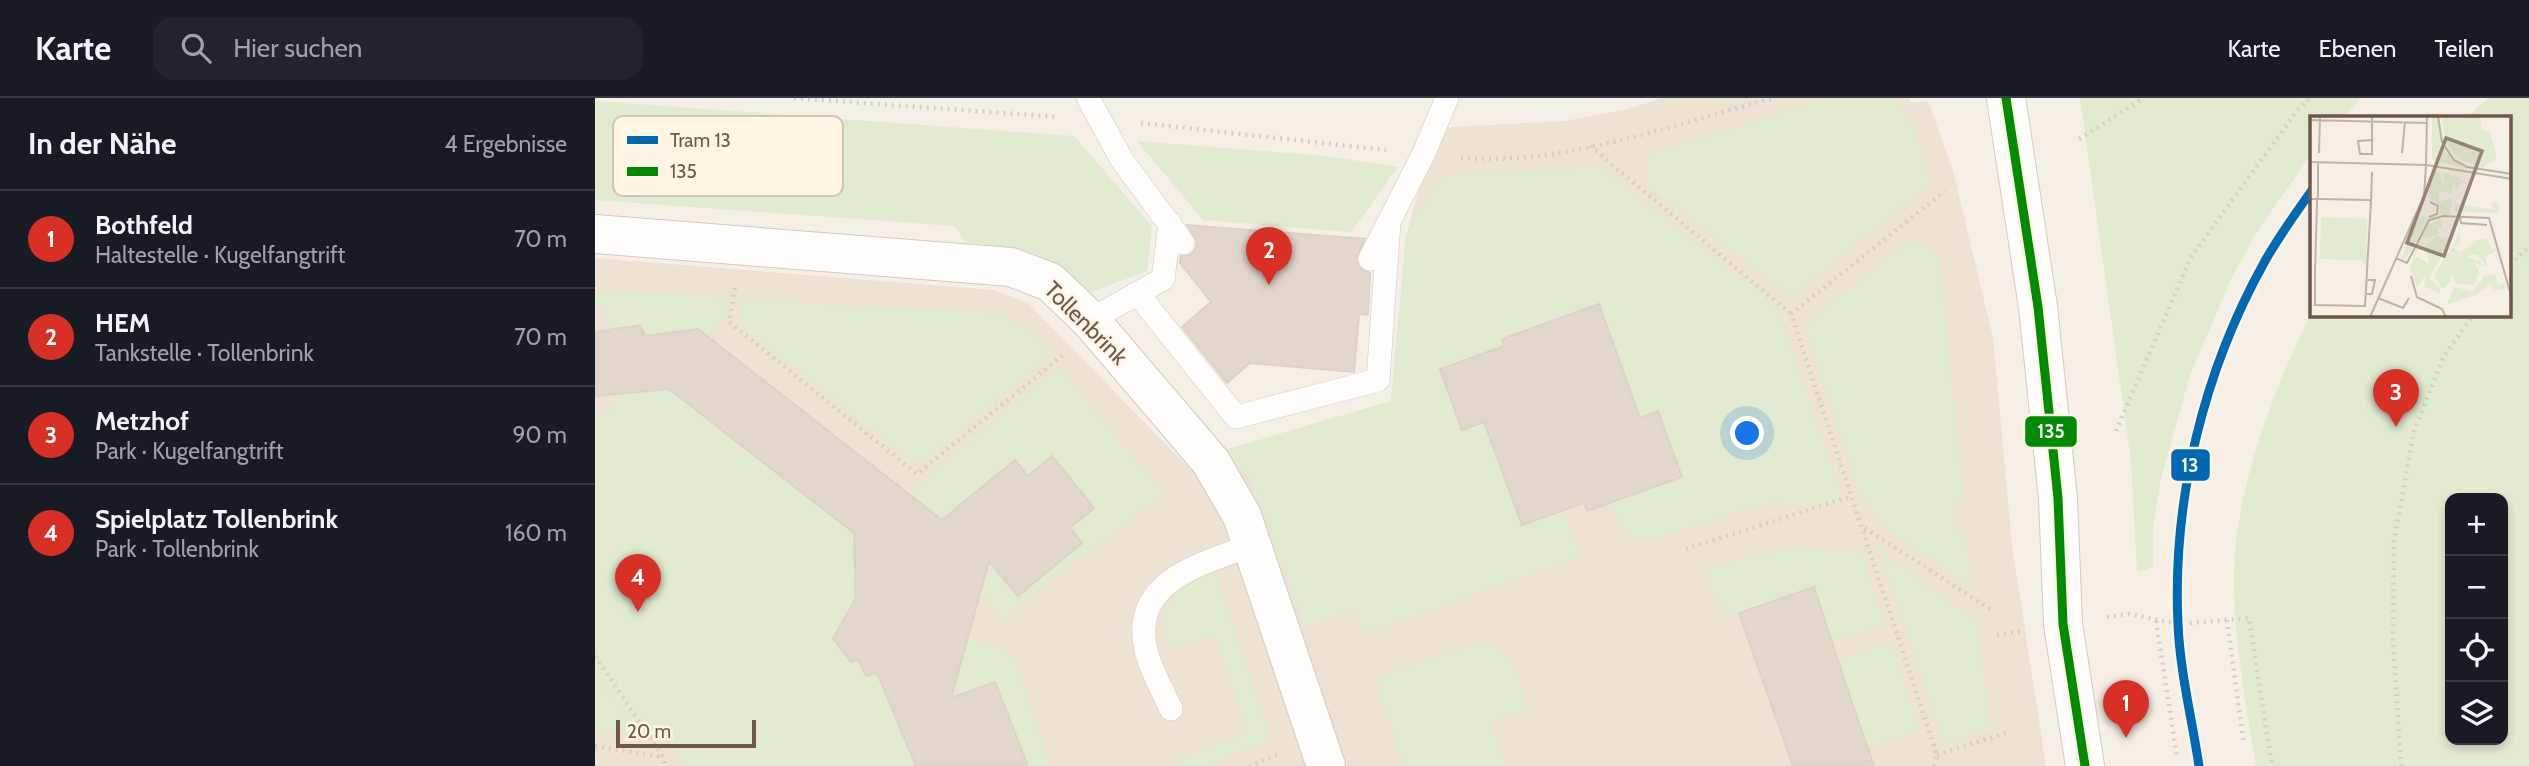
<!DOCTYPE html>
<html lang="de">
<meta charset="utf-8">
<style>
body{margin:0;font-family:Cabin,sans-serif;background:#20242c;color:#f1f3f6}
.controls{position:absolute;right:21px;bottom:21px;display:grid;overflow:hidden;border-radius:14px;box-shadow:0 4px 10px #0003}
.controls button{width:63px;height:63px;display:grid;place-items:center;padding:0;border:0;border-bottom:2px solid #363941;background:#171b24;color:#f1f3f6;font:35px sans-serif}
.scale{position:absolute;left:21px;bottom:18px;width:140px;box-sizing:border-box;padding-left:7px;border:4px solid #705748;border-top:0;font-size:19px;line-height:24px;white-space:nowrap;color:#705748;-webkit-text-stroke:5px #fff5e4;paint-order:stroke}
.you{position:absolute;left:1153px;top:336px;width:24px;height:24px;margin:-18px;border:5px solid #fff;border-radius:50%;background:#1a73e8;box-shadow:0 0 0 10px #1a73e833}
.badge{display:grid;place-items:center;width:46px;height:46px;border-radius:50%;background:#d93025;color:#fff;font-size:23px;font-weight:700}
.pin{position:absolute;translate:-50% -58px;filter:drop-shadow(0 2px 4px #0008)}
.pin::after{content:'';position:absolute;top:37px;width:24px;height:21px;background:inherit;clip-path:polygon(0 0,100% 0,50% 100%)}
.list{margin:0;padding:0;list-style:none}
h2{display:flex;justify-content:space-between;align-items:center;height:91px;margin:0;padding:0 28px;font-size:30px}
h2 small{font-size:23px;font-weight:400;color:#9ea1a6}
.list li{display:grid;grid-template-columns:46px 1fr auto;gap:21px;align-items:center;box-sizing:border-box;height:98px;padding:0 28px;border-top:2px solid #363941}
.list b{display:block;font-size:26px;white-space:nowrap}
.list p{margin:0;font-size:23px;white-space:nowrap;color:#9ea1a6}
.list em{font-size:23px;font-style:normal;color:#9ea1a6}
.icon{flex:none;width:38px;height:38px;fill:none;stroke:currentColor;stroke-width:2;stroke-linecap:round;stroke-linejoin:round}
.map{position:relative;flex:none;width:1934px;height:668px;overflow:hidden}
header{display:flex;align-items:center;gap:42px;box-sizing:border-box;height:98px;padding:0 35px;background:#171b24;border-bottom:2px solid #363941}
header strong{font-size:33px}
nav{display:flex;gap:38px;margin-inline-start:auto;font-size:24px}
.search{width:490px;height:63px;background:#20242c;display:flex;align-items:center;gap:18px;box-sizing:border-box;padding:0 24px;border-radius:21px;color:#9ea1a6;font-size:26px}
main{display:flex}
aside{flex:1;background:#171b24}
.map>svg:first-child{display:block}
.residential{fill:#eee2d2}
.green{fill:#e0ebd0;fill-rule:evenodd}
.building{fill:#e1d7cd;stroke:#ddd2c8;stroke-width:2}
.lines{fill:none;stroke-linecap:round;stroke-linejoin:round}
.service-casing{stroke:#d3cac1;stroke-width:24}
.minor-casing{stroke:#d3cac1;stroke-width:40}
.secondary-casing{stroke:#d5cbc2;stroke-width:40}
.path{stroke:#d6cfc8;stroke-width:4.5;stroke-dasharray:2 5;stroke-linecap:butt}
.service{stroke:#fefdfb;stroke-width:23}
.minor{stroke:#fefdfb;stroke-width:38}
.secondary{stroke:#fefdfb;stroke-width:38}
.bus-1-casing{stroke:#fff5e4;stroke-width:14}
.bus-1{stroke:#008b00;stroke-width:9}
.tram-1-casing{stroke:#fff5e4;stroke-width:14}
.tram-1{stroke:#0069b4;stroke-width:9}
.labels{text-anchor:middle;stroke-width:5;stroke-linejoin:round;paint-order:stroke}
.street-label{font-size:23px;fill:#705748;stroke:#fff5e4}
.inset-road{fill:none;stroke:#c0b2a6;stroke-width:2}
.view{fill:#988477;fill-opacity:0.15;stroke:#988477;stroke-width:3.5}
.inset-edge{fill:none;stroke:#705748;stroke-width:3.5}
.key{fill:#fff5e4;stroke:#d4c6b5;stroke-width:2}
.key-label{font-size:19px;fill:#705748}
.line-badge{stroke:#fff5e4;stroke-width:2.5}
.badge-label{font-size:19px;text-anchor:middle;font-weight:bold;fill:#fff}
</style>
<header>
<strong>Karte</strong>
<div class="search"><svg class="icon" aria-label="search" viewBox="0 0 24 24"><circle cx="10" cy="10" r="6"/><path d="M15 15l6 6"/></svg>Hier suchen</div>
<nav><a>Karte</a><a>Ebenen</a><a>Teilen</a></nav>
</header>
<main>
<aside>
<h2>In der Nähe<small>4 Ergebnisse</small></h2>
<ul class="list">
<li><span class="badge">1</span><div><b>Bothfeld</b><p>Haltestelle · Kugelfangtrift</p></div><em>70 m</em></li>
<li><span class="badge">2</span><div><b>HEM</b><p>Tankstelle · Tollenbrink</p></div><em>70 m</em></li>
<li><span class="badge">3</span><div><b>Metzhof</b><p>Park · Kugelfangtrift</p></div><em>90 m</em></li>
<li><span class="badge">4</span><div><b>Spielplatz Tollenbrink</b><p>Park · Tollenbrink</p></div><em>160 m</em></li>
</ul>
</aside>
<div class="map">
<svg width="1934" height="668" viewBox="0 0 1934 668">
<rect width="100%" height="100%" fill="#f5efe5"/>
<path class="residential" d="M1067,0h247l3,5 16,-2 25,70 40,167 19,208 34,220h-1451v-508l399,32 35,14 162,166 34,-20 166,-49 15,-165 30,-108 129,-7 63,-12z"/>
<g class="green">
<path d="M1234,0c17,0 40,0 55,0 31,8 38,60 46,85l-138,114 -144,-111 -2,-30z"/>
<path d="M1485,0h281l-18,19h-31v36l-57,82 -24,44 -41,96 -29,103 -8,51v38l-16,5 -6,-111z"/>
<path d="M1894,0h40v668h-273c-10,-57 -20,-117 -22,-174 -3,-94 37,-197 78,-280v3h198v-198h-44zM1855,400h53v242h-53z"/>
<path d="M0,3l479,35 78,90 -5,45 -61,23 -48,-39 -19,-7 -54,-6 -11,-16 -359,-26z"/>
<path d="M542,43l189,15 72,11 -47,65 -148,-12z"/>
<path d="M1005,69l177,140 66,192 -23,6 -52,-2 -118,37c-29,-6 -28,-12 -39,-37l71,-27 -24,-65 -46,17 10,-59 -24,-65 -96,35 2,7 -64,23 23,61 59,-22 -23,55 22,61 43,-14 17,46 -217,78 -9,-24 -50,18 -52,-145 -28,-33 166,-49 15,-165 38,-61z"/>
<path d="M1311,144l18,2 15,11 25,248 -12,1 3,30 11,-1 6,55 -87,-60 -26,-35 -55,-167z"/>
<path d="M0,192l133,7 -2,18 -19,22 -11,-9 -12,14 -43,-5 -1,-12 -31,4 -3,-19 -11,1z"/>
<path d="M147,202l261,13 51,38 -135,115 -179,-141z"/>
<path d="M464,269l105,127 -162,125 -29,-36c37,-31 84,-44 121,-75l-41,-52 -25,20 -13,-16 -69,56 8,9 -57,-12 25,-32z"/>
<path d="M74,291l176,137 12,-4 5,63 -7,30 -8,-2 -14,26 18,23 7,-2 8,16 23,-8 6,48 6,16 11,-4 8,38h-237l-16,-28 -72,-9v-53l37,51 -37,-57v-256l21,-3 -1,-17z"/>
<path d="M1280,439l22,27 79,57 15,108 -47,14z"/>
<path d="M1205,450l62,5 23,71 -53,18 -19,-55 -88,30 -4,-13 -4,2 -11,-36 50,-15z"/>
<path d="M620,473l56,169 -62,26h-27l-3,-8 69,-24 -33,-99 -44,13 -11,-32 15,-16 -5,-14z"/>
<path d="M373,539l44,15 39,114h-42l-50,-70 -13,-33 17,-8z"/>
<path d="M1296,544l29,87 -52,18 -29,-87z"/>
<path d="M885,545c39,6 37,33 48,66l-38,13 16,44h-102l-29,-88z"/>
</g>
<g class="building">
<path d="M592,127l178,14 -9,20 3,8 11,6 -2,42 -9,-1 -5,58 -104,-9 -23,20 -45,-56 29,-25 -31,-39 1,-7 10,-1 5,-7 1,-7z"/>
<path d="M1004,206l41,114 18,-7 24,66 -95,34 -3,-8 -62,22 -38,-103 -22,8 -22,-61 64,-23 -2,-7z"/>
<path d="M45,227l5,11 53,-7 244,191 73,-60 13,16 24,-20 42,52 -24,20 12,15 -64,53 -29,-35 -38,137 44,-16 33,84h-112l-39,-93 -11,3 -8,-16 -7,2 -18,-23 23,-41 -2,-65 -185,-144 -74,7v-64z"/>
<path d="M1219,489l36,110 24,69h-81l-54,-153z"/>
</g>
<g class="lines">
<defs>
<g id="service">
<path d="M493,0l34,62 61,83"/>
<path d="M775,161l53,-104 24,-57"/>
<path d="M542,195l99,124 142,-37 11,-158"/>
<path d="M495,222l73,-41 7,-56"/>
<path d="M576,611c-10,-22 -25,-47 -27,-71 -6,-60 64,-76 108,-93"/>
</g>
<path id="minor" d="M0,136l416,33 39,15 40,38 121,142 31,54 84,250"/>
<path id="secondary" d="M1411,0l32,209 20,191 5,126 22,142"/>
</defs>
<use href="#service" class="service-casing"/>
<use href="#minor" class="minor-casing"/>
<use href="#secondary" class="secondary-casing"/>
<g class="path">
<path d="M199,0l265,19"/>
<path d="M546,25l245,27"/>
<path d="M1484,41l65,-41"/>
<path d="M995,48l201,168"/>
<path d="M866,60c106,8 213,-35 314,-60"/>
<path d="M1915,167l19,-19"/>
<path d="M140,190l-6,34 188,152 146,-119"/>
<path d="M1521,333l75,-174 106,-146 13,-13"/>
<path d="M1270,430l128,83"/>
<path d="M1091,451l166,-53"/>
<path d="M1512,519l22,-3 49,10 71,-6 23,148"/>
<path d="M1632,522l17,125"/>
<path d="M1561,523l21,136"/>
<path d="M1402,537l25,-4"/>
<path d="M0,558l68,101 3,9"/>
<path d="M0,648l67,11"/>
<path d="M1342,657l71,-23"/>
<path d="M654,668l28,-11"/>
<path d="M1339,668l3,-11 -146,-441 154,-123"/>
<path d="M1806,668l-8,-126 1,-99 20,-110 30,-75 29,-41"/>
</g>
<use href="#service" class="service"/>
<use href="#minor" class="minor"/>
<use href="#secondary" class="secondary"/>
<defs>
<path id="bus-1" d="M1411,0l32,209 20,191 5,126 22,142"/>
</defs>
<use href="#bus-1" class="bus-1-casing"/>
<use href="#bus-1" class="bus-1"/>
<defs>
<path id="tram-1" d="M1604,668c-7,-47 -19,-94 -21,-142 -6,-125 26,-254 87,-363 14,-25 31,-48 47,-71"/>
</defs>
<use href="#tram-1" class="tram-1-casing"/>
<use href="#tram-1" class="tram-1"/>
</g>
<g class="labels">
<g class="street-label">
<text transform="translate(491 225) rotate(45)" y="8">Tollenbrink</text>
</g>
</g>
<g transform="translate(1715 18)">
<rect width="201" height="201" fill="#f5efe5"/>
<path d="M122,0h5l6,32 21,20 -32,-8zM131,0h39l2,14 8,1 7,27 -15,10 -22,-9 -14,-16zM124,56h5l3,11 7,-1h-5l-1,-9 18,5 -4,4 12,-3 -8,3 -4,10 -3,-10 -3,13 -2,-4 -10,2v9l13,-4 -2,17h-11l1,-10 -12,-7zM181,87l8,1 -1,9 -44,-1 2,-8 39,6zM118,100l-22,43 -5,-1 18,-41zM11,101l46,2 -1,47 -5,-6 -41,-1zM130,104l4,11 -8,-6 3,9 -17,5 -7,17 14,8 -4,-20 11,-7 16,1 2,-5h-10l12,-2 -27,47 12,11 -2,4 -15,-7 2,-12 -9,13 -7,-21 17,-41zM150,118v10l-7,3 8,6 16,-13 11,-1 3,11 5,-3 1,4 -12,5 2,10 -11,-12 -10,3 -15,-4 -1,-3 8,-15zM137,137l32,7 5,6 -9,-3 4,9 -5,13 -18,-1 -5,-11 -1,9 -7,7 -9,-12zM185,158l3,11 6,-2 1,6 -10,1 -5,-6 -15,11 -29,10 9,-18 18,5 11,-16z" fill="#e0ebd0"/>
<path class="inset-road" d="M117,0l-1,49 86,14M128,0l4,26 12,18 13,7 45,7M0,4l117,3M62,24l-14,1 2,13h12v-38M9,37l1,-37M92,37l3,-31M0,46l116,3 -2,31 -54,121M0,83h11l48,1 2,1 -6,105 -50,-1v-33l2,-70v-3l1,-3v-34M61,85l1,-29M150,100l1,7 26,2M119,101l8,-3 1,-8 -8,-4M86,142l11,5 22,-43 14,-4 46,2 23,81M101,160l6,21 25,12 4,8M56,178h6l3,-14h-8M68,182l25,10 6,-10"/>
<path class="view" d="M136,22l36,13 -38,105 -37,-13z"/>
<rect width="201" height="201" class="inset-edge"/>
</g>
<rect x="18" y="18" width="230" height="80" rx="10" class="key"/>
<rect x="32" y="38" width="31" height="8" fill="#0069b4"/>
<rect x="32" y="69" width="31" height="9" fill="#008b00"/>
<g class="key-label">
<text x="75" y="49">Tram 13</text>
<text x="75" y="80">135</text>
</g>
<g class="line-badge">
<rect x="1429" y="317" width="54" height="33" rx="7" fill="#008b00"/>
<rect x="1575" y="350" width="41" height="34" rx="7" fill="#0069b4"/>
</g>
<g class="badge-label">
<text x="1456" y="340">135</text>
<text x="1595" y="374">13</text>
</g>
</svg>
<div class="controls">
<button>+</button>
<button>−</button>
<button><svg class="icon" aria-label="locate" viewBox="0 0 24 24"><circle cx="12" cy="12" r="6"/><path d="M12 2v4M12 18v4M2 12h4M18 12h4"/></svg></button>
<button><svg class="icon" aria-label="layers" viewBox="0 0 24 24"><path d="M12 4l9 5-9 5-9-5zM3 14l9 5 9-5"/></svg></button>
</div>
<div class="scale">20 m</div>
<div class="you"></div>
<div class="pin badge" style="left:1531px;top:640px">1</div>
<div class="pin badge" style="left:674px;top:187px">2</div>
<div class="pin badge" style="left:1801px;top:329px">3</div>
<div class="pin badge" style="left:43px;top:514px">4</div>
</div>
</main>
